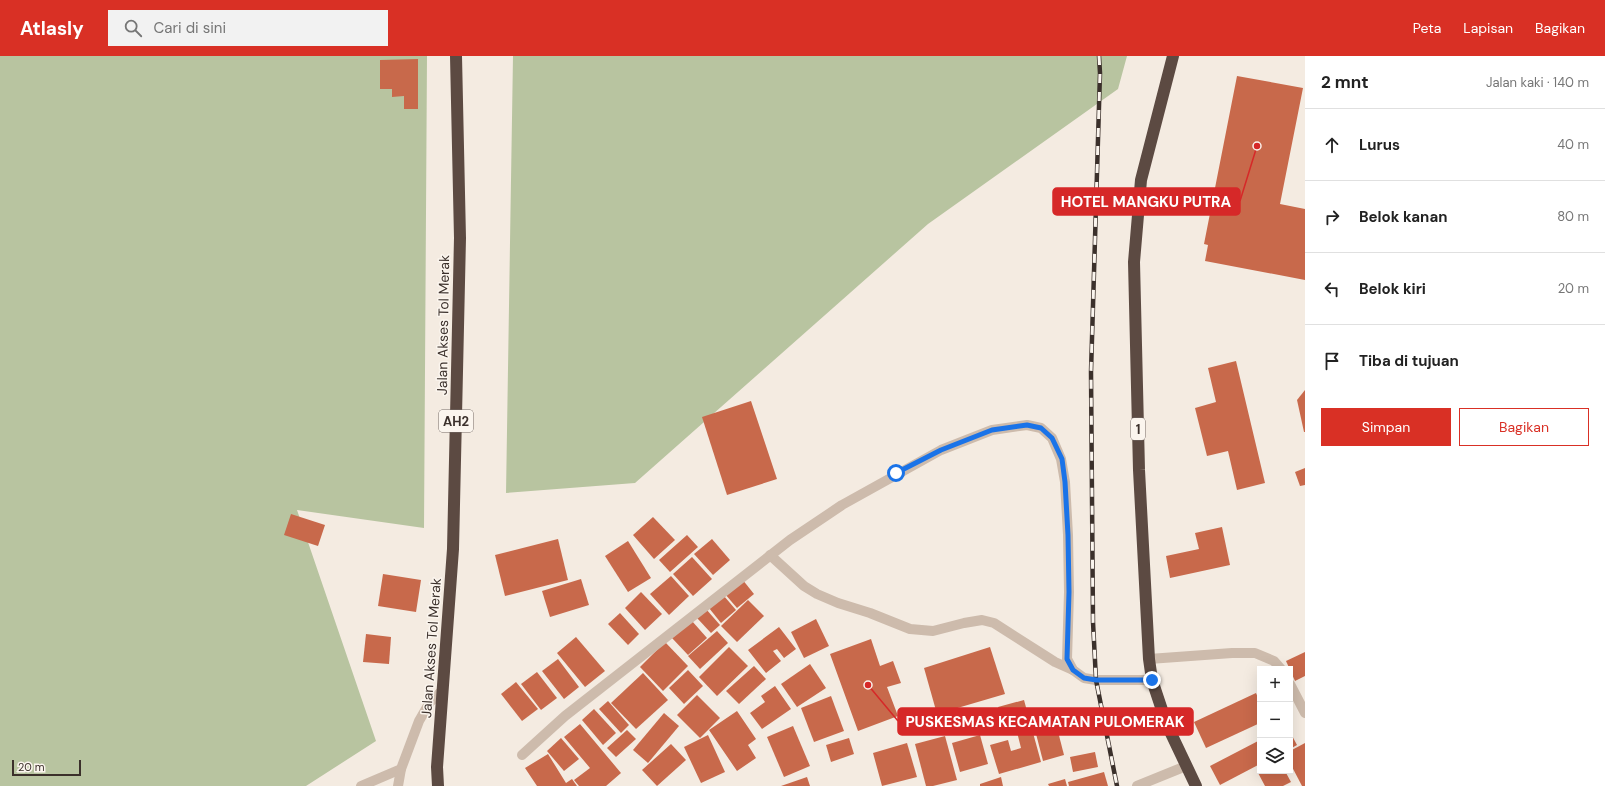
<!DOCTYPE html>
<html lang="id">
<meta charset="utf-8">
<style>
body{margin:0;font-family:"DM Sans",sans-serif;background:#f2f2f2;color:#222}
.controls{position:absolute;right:12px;bottom:12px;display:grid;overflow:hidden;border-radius:0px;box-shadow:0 4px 16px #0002}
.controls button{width:36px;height:36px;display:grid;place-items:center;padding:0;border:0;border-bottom:1px solid #e0e0e0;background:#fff;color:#222;font:20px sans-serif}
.scale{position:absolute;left:12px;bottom:10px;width:69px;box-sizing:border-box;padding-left:4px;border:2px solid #3b302b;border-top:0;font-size:11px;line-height:14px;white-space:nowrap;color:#3b302b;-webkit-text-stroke:3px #fbf5ee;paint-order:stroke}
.stop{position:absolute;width:12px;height:12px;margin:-9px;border:3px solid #1a73e8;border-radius:50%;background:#fff}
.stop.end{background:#1a73e8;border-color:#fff;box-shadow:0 1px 4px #0008}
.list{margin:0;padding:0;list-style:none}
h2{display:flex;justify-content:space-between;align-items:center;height:52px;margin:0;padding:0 16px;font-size:17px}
h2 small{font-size:13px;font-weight:400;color:#767676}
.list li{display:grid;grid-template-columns:26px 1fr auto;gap:12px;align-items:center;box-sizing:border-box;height:72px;padding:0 16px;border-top:1px solid #e0e0e0}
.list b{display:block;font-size:15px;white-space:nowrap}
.list em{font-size:13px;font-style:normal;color:#767676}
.actions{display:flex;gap:8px;padding:12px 16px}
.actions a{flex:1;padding:9px 0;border:1px solid #d93025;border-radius:0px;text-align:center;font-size:14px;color:#d93025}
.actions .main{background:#d93025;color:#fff}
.icon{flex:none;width:22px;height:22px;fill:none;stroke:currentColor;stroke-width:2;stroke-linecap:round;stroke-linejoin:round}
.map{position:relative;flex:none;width:1305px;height:730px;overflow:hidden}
header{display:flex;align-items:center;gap:24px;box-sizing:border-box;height:56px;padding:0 20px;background:#d93025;color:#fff}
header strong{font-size:19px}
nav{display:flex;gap:22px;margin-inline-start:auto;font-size:14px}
.search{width:280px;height:36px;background:#f2f2f2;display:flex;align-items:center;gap:10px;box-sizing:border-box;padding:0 14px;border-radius:0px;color:#767676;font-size:15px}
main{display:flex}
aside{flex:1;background:#fff}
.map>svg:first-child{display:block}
.green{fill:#b8c4a0}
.building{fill:#c8694b}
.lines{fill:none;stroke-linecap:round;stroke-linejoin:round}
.minor{stroke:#cdbbac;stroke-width:10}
.highway{stroke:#5c4a42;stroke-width:12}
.rail-casing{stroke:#3b302b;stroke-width:4.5}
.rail{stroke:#fbf5ee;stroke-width:3;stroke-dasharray:9;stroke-linecap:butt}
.route{stroke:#1a73e8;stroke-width:5}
.labels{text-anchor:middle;stroke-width:3;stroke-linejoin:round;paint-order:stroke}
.shield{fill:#fbf5ee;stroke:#756b66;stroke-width:1}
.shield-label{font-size:13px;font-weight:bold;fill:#3b302b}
.street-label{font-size:14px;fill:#3b302b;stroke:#fbf5ee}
.leader{fill:none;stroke:#d62828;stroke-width:1.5}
.callout-dot{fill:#d62828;stroke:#fbf5ee;stroke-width:1.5}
.callout{fill:#d62828;stroke:#d62828;stroke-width:1.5}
.callout-label{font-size:15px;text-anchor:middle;font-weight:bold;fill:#fff}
</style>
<header>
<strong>Atlasly</strong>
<div class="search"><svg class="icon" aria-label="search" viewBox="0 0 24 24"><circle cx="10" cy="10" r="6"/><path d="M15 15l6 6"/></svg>Cari di sini</div>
<nav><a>Peta</a><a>Lapisan</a><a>Bagikan</a></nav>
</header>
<main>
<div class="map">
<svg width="1305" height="730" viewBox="0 0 1305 730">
<rect width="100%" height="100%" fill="#f4ebe1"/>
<g class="green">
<path d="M0,0h427l-3,472 -127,-18 79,231 -70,45h-306z"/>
<path d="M513,0h614l-9,33 -190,135 -293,259 -129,10z"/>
</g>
<g class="building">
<path d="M418,3v50h-14v-13l-12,1v-8h-12v-29z"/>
<path d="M1237,20l66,12 -23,116 25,5v71l-100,-19 3,-16 -4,-1z"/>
<path d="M1236,305l29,122 -28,7 -9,-39 -21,5 -12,-48 21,-6 -8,-34z"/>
<path d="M1305,334v42h-1l-7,-32z"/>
<path d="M751,345l26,78 -50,16 -25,-78z"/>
<path d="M1305,412v17l-5,1 -5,-14z"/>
<path d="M291,458l34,11 -7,21 -34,-11z"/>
<path d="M653,461l22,23 -21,19 -21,-24z"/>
<path d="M1222,471l8,38 -60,13 -4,-22 33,-7 -4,-16z"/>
<path d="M687,479l11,12 -28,25 -11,-12z"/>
<path d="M558,483l10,41 -63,16 -10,-41z"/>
<path d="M712,483l18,21 -17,15 -19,-21z"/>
<path d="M628,485l23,37 -23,14 -23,-36z"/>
<path d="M692,501l20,22 -19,17 -20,-22z"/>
<path d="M383,518l38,6 -5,32 -38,-6z"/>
<path d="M671,520l18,20 -20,19 -19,-21z"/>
<path d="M581,523l8,26 -39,12 -8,-26z"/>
<path d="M742,523l12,15 -17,14 -12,-14z"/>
<path d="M641,536l21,22 -17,16 -20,-22z"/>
<path d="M724,540l12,14 -15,13 -12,-15z"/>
<path d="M748,544l16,16 -27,26 -16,-16z"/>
<path d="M706,553l14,16 -9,8 -14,-15z"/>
<path d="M620,557l19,21 -11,11 -20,-21z"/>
<path d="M816,563l13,27 -25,12 -13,-26z"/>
<path d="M692,565l15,17 -19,17 -16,-17z"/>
<path d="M779,571l17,22 -12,9 -7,-9 -4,2 8,10 -15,12 -18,-23z"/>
<path d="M717,575l11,12 -28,26 -12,-13z"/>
<path d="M366,578l25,3 -2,27 -26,-2z"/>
<path d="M576,581l29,34 -20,16 -28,-34z"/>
<path d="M871,583l9,27 13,-5 8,22 -14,4 11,29 -40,15 -28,-77z"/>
<path d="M665,586l23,24 -25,25 -23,-24z"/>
<path d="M729,591l19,19 -31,30 -18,-19z"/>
<path d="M990,591l15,47 -68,20 -13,-46z"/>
<path d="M1305,596v24l-10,5 -9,-20z"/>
<path d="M558,603l21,28 -15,12 -22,-28z"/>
<path d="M810,608l16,24 -29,19 -16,-23z"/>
<path d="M754,610l12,13 -27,25 -13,-13z"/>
<path d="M688,614l15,16 -19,18 -15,-16z"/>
<path d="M537,616l20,26 -16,12 -20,-26z"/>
<path d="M643,617l25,27 -32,29 -25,-26z"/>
<path d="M516,626l22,27 -16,12 -21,-27z"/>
<path d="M775,630l16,23 -29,20 -12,-16 15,-11 -4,-6z"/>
<path d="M1256,637l4,9v21l-54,25 -12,-26z"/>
<path d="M697,639l23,23 -20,20 -23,-23z"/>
<path d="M831,640l13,35 -30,11 -13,-34z"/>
<path d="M1024,644l17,62 -42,12 -9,-29 18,-5 3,11 10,-3 -6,-24 -12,3 -5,-20z"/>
<path d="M608,645l21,24 -8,8 -22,-24z"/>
<path d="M594,653l22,24 -13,12 -21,-25z"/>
<path d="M737,655l19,28 -8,6 8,13 -19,13 -28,-41z"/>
<path d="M664,657l15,13 -31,37 -15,-13z"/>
<path d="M1055,664l9,35 -21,6 -9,-35z"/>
<path d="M580,668l41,49 -15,13h-27l-5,-6 16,-12 -26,-31z"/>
<path d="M793,670l17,40 -26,11 -17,-40z"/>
<path d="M627,674l9,9 -20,18 -9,-9z"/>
<path d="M1290,676l7,13 -7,4z"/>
<path d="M708,679l17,37 -24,11 -17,-36z"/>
<path d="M980,679l8,29 -28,8 -8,-29z"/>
<path d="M945,680l12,44 -24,6h-7l-11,-42z"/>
<path d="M561,682l18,21 -15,12 -17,-20z"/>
<path d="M849,682l5,16 -23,8 -5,-17z"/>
<path d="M1260,684v24l-40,21 -10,-19z"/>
<path d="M907,687l10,34 -35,9 -9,-33z"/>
<path d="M1305,687v43h-3l-12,-23v-12z"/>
<path d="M671,688l15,16 -29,26 -15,-16z"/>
<path d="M1095,696l3,15 -25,5 -3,-15z"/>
<path d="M548,698l18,29 6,-4 5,7h-40l-12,-18z"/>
<path d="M1260,714v1h25l6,11 -8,4h-18l-8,-15z"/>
<path d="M1104,716l4,14h-39l-1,-4z"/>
<path d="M807,721l3,9h-29z"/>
<path d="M1001,721l2,9h-23v-2z"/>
<path d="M1065,723l2,7h-18l-1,-2z"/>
</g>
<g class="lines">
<g class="minor">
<path d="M770,499l34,31 13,8 21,9 32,10 40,16 23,2 31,-8 18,-3 12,3 61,39 18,8"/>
<path d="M1149,603l83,-6h23l19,8 7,8"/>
<path d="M1290,628l15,29"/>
<path d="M522,699l43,-39 225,-176 52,-35 99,-55 51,-20 35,-5 14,3 11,10 9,21 4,23 3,53 1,57 -2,67 6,11 11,8 12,2h56"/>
<path d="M361,730l40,-17 18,-48 11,-19 13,-12"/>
<path d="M398,730l3,-17"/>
<path d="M1137,730l49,-20"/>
</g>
<g class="highway">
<path d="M1173,0l-32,124 -7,82 5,208 10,189 3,21 15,45 29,61"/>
<path d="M438,730l-1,-19 16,-218 7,-311 -4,-182"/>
</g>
<defs>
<path id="rail" d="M1099,0l1,17 -9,299 2,250 3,58 21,106"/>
</defs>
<use href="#rail" class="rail-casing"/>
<use href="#rail" class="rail"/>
</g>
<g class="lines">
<path class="route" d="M896,417l45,-23 51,-20 35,-5 14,3 11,10 10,21 3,23 3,53 1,57 -2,67 6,11 11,8 12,2h56"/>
</g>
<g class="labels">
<g class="shield">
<rect x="439" y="354" width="34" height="22" rx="3"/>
<rect x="1131" y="362" width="14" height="22" rx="3"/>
</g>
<g class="shield-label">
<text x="456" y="370">AH2</text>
<text x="1138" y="378">1</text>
</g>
<g class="street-label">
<text transform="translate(443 269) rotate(-89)" y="5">Jalan Akses Tol Merak</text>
<text transform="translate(431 592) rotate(-86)" y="5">Jalan Akses Tol Merak</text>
</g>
</g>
<path class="leader" d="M1257 90L1240 145M868 629L898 665"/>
<g class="callout-dot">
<circle cx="1257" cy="90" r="4"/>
<circle cx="868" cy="629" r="4"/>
</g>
<g class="callout">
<rect x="1053" y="132" width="187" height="27" rx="4"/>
<rect x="898" y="652" width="295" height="27" rx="4"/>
</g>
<g class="callout-label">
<text x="1146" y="151">HOTEL MANGKU PUTRA</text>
<text x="1045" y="671">PUSKESMAS KECAMATAN PULOMERAK</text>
</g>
</svg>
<div class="controls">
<button>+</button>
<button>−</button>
<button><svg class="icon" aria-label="layers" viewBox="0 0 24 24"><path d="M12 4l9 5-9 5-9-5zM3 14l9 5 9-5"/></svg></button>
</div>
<div class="scale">20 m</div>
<div class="stop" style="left:896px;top:417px"></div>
<div class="stop end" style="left:1152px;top:624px"></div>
</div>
<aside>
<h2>2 mnt<small>Jalan kaki · 140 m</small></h2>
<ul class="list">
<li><svg class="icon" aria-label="ahead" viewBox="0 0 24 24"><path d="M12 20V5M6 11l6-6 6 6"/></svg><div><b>Lurus</b></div><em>40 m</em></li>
<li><svg class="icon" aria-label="right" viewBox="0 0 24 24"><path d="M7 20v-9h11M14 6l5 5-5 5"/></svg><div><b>Belok kanan</b></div><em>80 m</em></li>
<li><svg class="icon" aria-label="left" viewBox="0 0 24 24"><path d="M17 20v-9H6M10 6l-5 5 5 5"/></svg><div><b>Belok kiri</b></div><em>20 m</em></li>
<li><svg class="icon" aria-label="arrive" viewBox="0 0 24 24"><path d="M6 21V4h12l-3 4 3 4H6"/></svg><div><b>Tiba di tujuan</b></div></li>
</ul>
<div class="actions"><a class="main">Simpan</a><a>Bagikan</a></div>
</aside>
</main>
